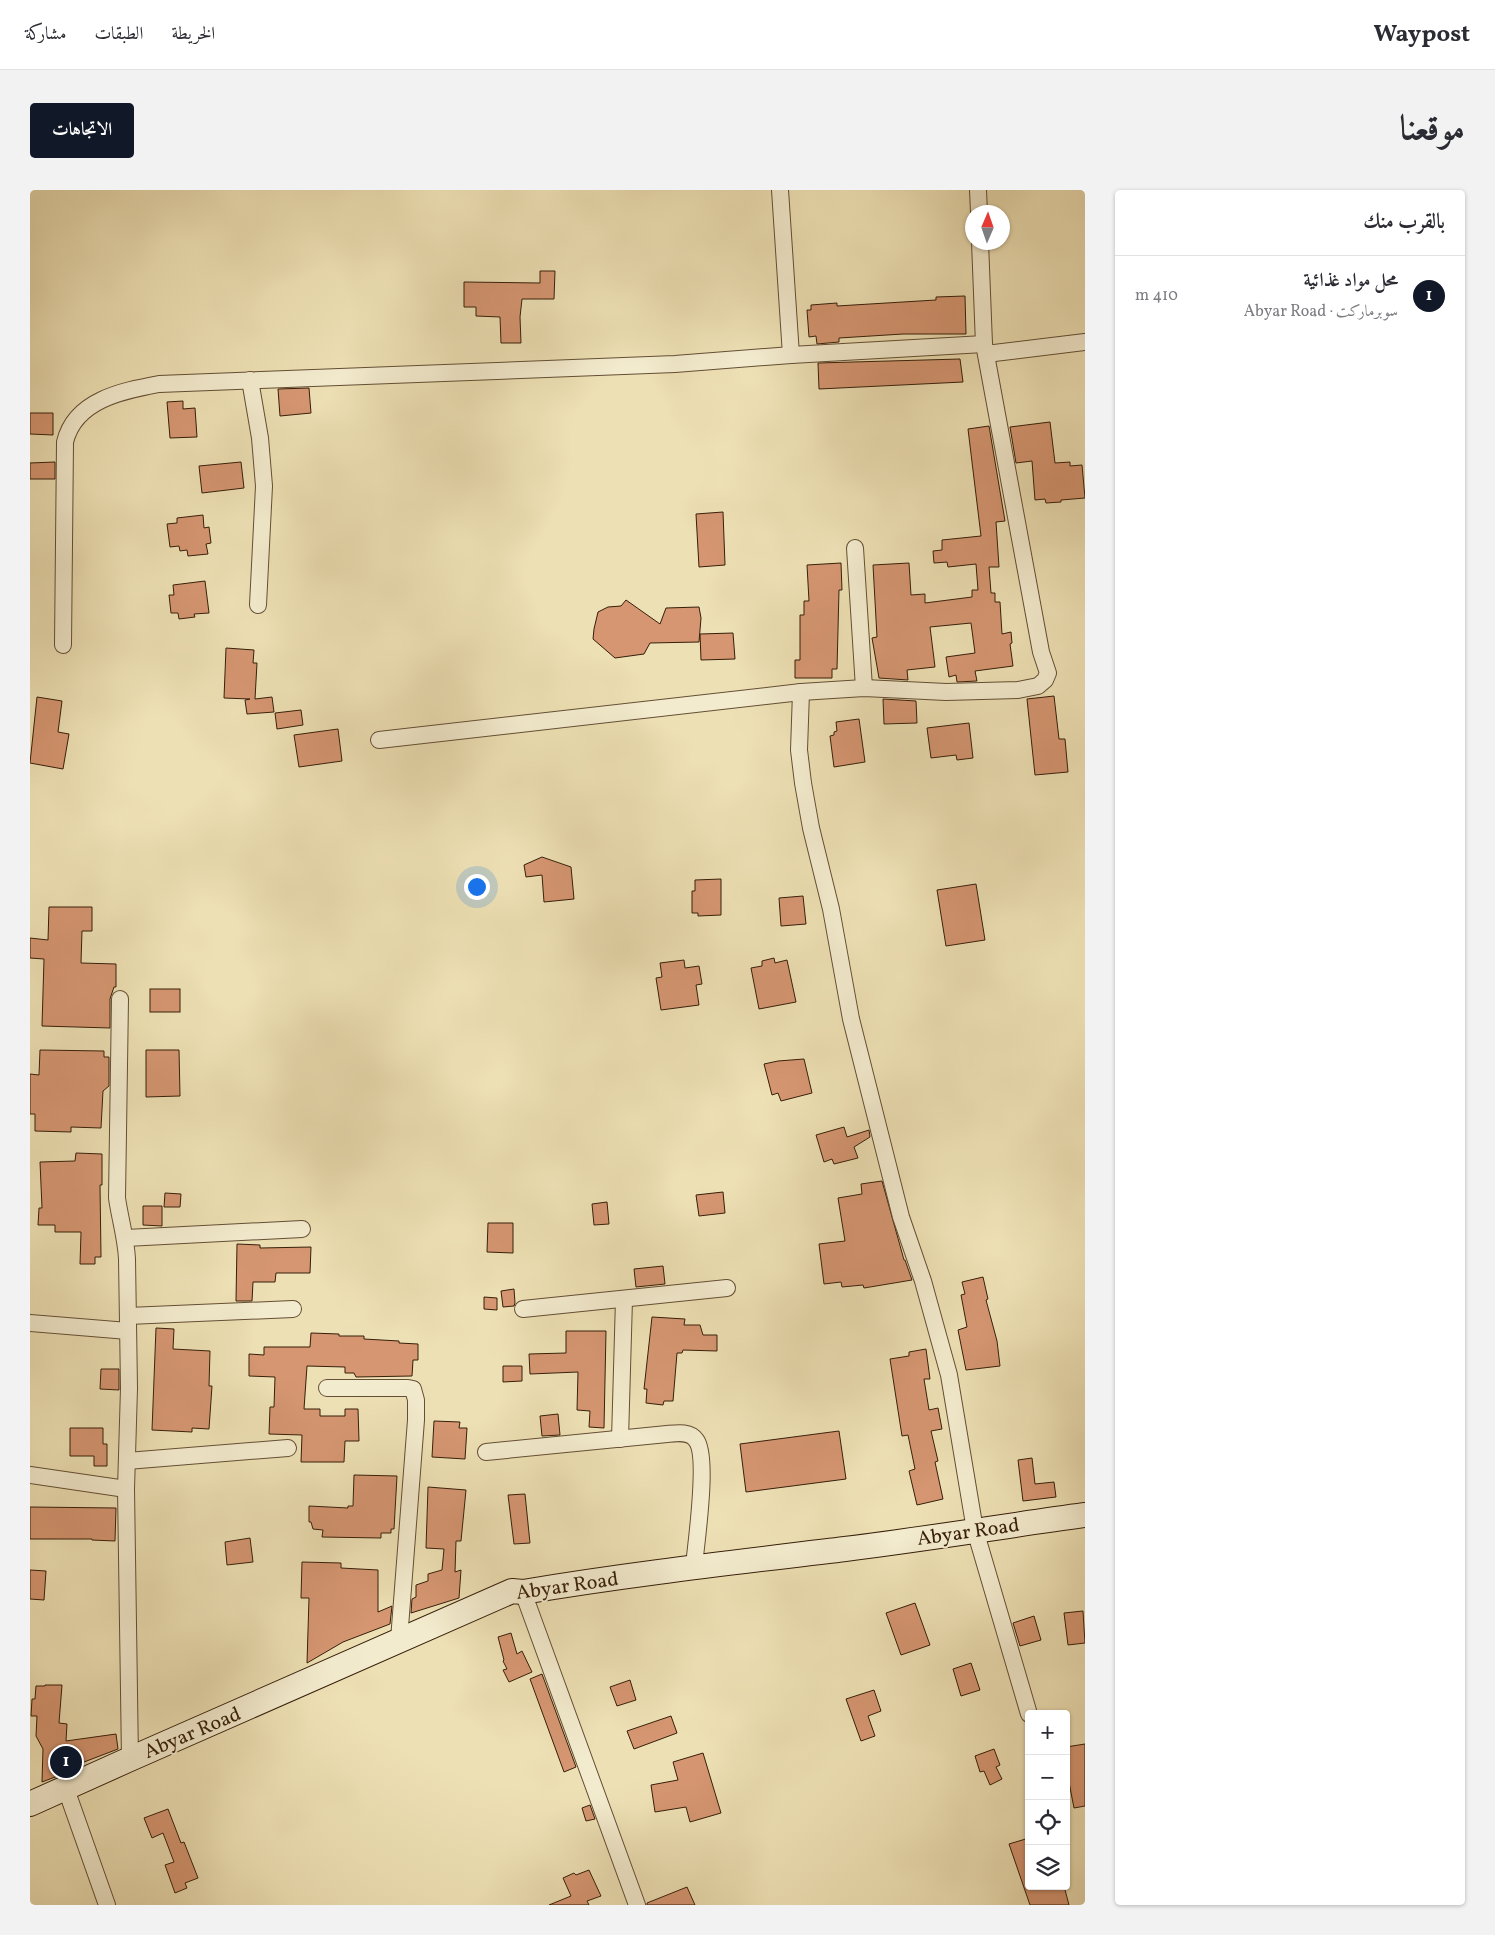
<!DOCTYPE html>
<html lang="ar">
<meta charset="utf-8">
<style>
body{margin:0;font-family:Vollkorn,Amiri,serif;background:#f2f2f3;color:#2b2b33;direction:rtl}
.controls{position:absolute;right:15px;bottom:15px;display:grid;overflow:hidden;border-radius:5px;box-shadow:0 1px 4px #0004}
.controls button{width:45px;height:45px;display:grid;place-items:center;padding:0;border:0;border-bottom:1px solid #e1e1e2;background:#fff;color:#2b2b33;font:25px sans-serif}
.compass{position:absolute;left:935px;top:15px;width:45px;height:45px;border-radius:50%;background:#fff;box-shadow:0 1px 4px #0004;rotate:2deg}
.you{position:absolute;left:446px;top:696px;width:18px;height:18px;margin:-12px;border:4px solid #fff;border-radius:50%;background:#1a73e8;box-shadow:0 0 0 8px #1a73e833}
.badge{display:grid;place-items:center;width:32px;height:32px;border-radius:50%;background:#111827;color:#fff;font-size:16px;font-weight:700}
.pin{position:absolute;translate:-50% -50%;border:2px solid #fff;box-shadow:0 1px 5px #0006}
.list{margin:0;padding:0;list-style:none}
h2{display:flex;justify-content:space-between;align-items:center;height:65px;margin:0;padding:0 20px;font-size:21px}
h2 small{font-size:16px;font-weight:400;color:#7c7c81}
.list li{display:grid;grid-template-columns:32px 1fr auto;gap:15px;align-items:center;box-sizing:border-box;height:80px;padding:0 20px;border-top:1px solid #e1e1e2}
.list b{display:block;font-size:19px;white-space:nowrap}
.list p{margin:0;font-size:16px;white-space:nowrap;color:#7c7c81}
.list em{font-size:16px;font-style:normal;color:#7c7c81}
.icon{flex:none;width:28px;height:28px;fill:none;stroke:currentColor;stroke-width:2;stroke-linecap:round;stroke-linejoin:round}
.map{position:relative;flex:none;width:1055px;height:1715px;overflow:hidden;direction:ltr;border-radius:5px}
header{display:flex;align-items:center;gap:30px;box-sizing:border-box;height:70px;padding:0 25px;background:#fff;border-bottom:1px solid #e1e1e2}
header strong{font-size:24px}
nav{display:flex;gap:28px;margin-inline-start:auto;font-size:18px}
.intro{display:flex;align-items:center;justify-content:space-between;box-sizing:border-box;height:120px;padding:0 30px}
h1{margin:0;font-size:35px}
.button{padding:12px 22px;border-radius:5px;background:#111827;color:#fff;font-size:18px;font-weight:700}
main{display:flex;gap:30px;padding:0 30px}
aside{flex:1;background:#fff;border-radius:5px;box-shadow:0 1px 4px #0004}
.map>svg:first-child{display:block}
.building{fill:#d59671;stroke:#361e09}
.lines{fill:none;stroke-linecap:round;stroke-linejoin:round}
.street-casing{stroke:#644e34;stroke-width:18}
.secondary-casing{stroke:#361e09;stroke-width:26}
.street{stroke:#f3ebce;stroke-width:16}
.secondary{stroke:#f3ebce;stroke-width:24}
.labels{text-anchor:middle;stroke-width:4;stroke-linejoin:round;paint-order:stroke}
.street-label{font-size:20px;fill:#361e09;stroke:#f3ebce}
</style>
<header>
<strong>Waypost</strong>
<nav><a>الخريطة</a><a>الطبقات</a><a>مشاركة</a></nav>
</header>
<div class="intro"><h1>موقعنا</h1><a class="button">الاتجاهات</a></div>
<main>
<aside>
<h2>بالقرب منك<small></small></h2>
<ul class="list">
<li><span class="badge">1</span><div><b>محل مواد غذائية</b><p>سوبرماركت · Abyar Road</p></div><em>410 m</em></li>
</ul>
</aside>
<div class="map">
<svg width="1055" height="1715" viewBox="0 0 1055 1715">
<rect width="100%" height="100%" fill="#ede0b4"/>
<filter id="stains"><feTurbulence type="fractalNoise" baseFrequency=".004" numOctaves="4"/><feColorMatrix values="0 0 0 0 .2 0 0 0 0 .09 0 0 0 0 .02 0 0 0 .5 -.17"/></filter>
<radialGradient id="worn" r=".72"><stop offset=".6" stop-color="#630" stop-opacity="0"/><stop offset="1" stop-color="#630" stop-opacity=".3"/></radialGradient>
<g class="building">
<path d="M510,81h15l-1,28h-32l-2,18 1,26h-20l-1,-26 -24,-1v-9h-12v-25l76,1z"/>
<path d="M935,106l1,38h-63l-64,4v4l-22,2 -1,-8 -7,1 -2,-27h4v-5l26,-2v3l99,-6v-3z"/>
<path d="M930,169l3,23 -144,7 -1,-26z"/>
<path d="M279,198l2,25 -31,3 -2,-27z"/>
<path d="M153,211v8l12,-1 2,29 -27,1 -3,-36z"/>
<path d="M0,223h23v22l-23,-1z"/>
<path d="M1020,232l5,41 15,-1v4l12,-1 3,33 -24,2v2l-15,1 -1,-4 -10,1 -3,-39 -16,2 -6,-36z"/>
<path d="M959,236l16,95 -9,1 3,45h-10l2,26h4v9h5l2,32 9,-2 1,11 -2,1 3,22 -38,5 2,10 -20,1 -1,-7 -7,2 -3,-20 29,-4 -4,-30 -41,4 5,40 -28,3 1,10 -29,-2 -7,-40 5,-1 -4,-72 36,-2 2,32 14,-1v9l47,-6v-7h6l-2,-26 -28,3 -1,-5 -13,1 -1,-12 9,-1v-10l39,-4 -13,-107z"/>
<path d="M25,272v17h-25v-16z"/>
<path d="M211,272l3,26 -42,5 -3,-27z"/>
<path d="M693,322l2,53 -26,2 -3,-53z"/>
<path d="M173,325l1,13 5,-1 2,16 -5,1 2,10 -20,2 -1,-6 -7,1 -1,-5 -9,1 -3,-23 10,-1v-5z"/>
<path d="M811,373l1,27h-3l-2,79h-5v9h-37v-18h5v-45h4v-14h5l-2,-36z"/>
<path d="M175,391l4,32 -15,1 1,3 -16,2 -1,-6h-7l-2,-18h5l-1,-10z"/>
<path d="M596,410l34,24 6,-16 33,-1 2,11 -2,24 -49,1 -6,11 -29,4 -22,-19 1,-10 4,-17 10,-5 13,-1z"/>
<path d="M703,443l2,26 -34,1 -1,-26z"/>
<path d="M196,458l28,2 -1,13h4l-2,36 17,-2 2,15 -27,2 -2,-14 5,-1 -26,-1z"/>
<path d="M1024,506l5,43h6l3,33 -33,3 -8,-76z"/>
<path d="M7,507l25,4 -4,31 11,2 -6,35 -33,-6z"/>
<path d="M853,509l33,2 1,22 -33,1z"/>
<path d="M271,520l2,15 -26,4 -2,-16z"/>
<path d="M829,529l6,43 -31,5 -4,-31 4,-1v-3l3,-1 -1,-9z"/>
<path d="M939,533l4,35 -16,2 -1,-5 -25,3 -4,-30z"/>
<path d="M308,539l4,32 -43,6 -5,-32z"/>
<path d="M512,667l29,10 3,32 -30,3 -2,-27 -16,2 -2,-12z"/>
<path d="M691,689v36l-23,1v-3h-6v-22h3v-11z"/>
<path d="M946,694l9,56 -39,6 -9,-56z"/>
<path d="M773,706l3,28 -25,2 -2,-28z"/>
<path d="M19,717h43v24h-10l-1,32 35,1v23h-2l-4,12v29l-68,-2 2,-67 -14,-1v-20l18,2z"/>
<path d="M744,768l1,5 12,-3 9,42 -37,7 -8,-41 11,-2v-5z"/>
<path d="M654,770l1,8 14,-2 3,18 -6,1 3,20 -38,5 -5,-32 6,-1 -2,-14z"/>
<rect x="120" y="799" width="30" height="23"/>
<path d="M10,860l64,1v6h5v29l-6,5 -2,37 -30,-1v5l-36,-1v-17h-5v-40l9,1z"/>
<path d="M116,860h33l1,46 -34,1z"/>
<path d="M774,869l8,34 -31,8 -3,-8 -6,2 -8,-31 14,-3z"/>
<path d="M814,937l3,10 22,-7 1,7 -16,10 4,11 -24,6 -2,-5 -8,3 -8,-27z"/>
<path d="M46,963l26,1v31h-2l1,72h-6v7h-15l1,-32h-26v-7h-17l1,-17h3l-2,-46 35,-1z"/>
<path d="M852,991l22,79h1l7,20 -48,8 -1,-3 -21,2 -1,-5 -17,2 -5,-40 26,-3 -7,-43 24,-4 -1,-10z"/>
<path d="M693,1002l2,21 -26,3 -3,-21z"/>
<path d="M135,1003l16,1 -1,13h-16z"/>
<path d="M577,1012l2,22 -15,1 -2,-21z"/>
<path d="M113,1016h19v20l-19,-1z"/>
<path d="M458,1033h25v30l-26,-1z"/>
<path d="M207,1054l23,1v3l51,-1 -1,26h-34l-1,9h-22l-1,19h-16z"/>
<path d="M633,1076l2,18 -29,3 -2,-18z"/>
<path d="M953,1087l5,22 -2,1 11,41 3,25 -34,4 -8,-40 9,-3 -6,-32 4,-1 -3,-12z"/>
<path d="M484,1099l1,14 -1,3 -11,1 -2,-16z"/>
<path d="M454,1107l13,1v12l-13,-1z"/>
<path d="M622,1127l33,2 -1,6h16l3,10h14v16l-34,-1 -1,3h-5l-4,48h-9l-1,4 -17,-2 1,-14h-3z"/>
<path d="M126,1138l18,1 -1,20 37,2 -1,35h3l-3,43 -17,-1v4l-40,-2z"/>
<path d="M536,1141h40l-2,97 -15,-1 1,-16 -13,-1 1,-38 -48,2 -1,-20 37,-1z"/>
<path d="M281,1143l28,1v2h25v3l35,2v2l19,1v16h-5l-1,16 -56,1 -2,-4h-9v-6l-38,-1 -3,43h16v7h25v-7h13l1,32h-14l-1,21h-43l1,-27 -33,-1 1,-27h4l1,-30 -26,-1v-22l15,1v-8h46z"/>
<path d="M896,1159l4,30h-6l5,31 9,-2 4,21 -11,2 7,30 -3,1 8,37 -26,6 -8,-34 6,-2 -7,-34 -6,1 -12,-77 19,-3v-4z"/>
<path d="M473,1176h19v15l-19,1z"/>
<path d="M71,1179h18v21l-19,-1z"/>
<path d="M528,1224l2,21 -18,1 -2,-20z"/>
<path d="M404,1231l26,1 -1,6h8l-2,31 -33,-2z"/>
<path d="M40,1238h33v16h4v22h-13v-10h-24z"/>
<path d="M809,1241l7,48 -100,13 -6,-48z"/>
<path d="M1002,1268l3,26 19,-2 2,15 -33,4 -5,-41z"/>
<path d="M324,1285l43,1 -3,53h-3v4h-10v5l-59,-1 1,-7 -10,-1 -2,-7h-2v-16l39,2v-2h5z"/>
<path d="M398,1297l38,3 -5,51h-5l-1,31 6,-2 -2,28 -48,15 1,-14 4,-2v-12l12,-4v-7l14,-4 2,-21 -18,-1z"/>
<path d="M495,1304l5,49 -16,1 -6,-49z"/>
<path d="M0,1317l86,1 -1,33 -23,-1v-1h-62z"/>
<path d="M220,1348l3,24 -26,3 -2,-23z"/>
<path d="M272,1372l39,1v5l37,2v42l14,-6 -2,18 -47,18 -36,21 2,-65h-8z"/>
<path d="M0,1380l16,1 -2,29 -14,-1z"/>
<path d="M885,1413l15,42 -29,10 -15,-42z"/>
<path d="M1053,1421l2,32 -17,2 -4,-32z"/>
<path d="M1004,1426l7,24 -21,6 -7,-23z"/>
<path d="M481,1443l6,21 5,-3 10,21 -23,10 -6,-12 4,-1 -4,-8 1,-1 -6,-23z"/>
<path d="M941,1473l9,27 -19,6 -8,-27z"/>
<path d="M512,1484l34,93 -12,5 -34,-93z"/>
<path d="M600,1490l6,20 -19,6 -7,-19z"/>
<path d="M15,1495h17l-3,38 8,1 -1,17 50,-7 2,15 -47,18v4l-29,11 1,-33 -7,-13 1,-20h-6l1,-17h3l1,-13h9z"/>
<path d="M844,1500l7,21 -13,5 7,20 -14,5 -15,-42z"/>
<path d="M641,1526l6,17 -43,16 -7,-18z"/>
<path d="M1055,1554v62l-11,2 -8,-41v-20z"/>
<path d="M964,1559l6,16 -4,2 6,12 -12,6 -6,-14 -4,1 -5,-16z"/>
<path d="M673,1563l18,60 -31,9 -4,-15 -31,5 -4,-27 27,-5 -5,-18z"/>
<path d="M560,1615l5,14 -9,2 -4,-13z"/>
<path d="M138,1619l13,34 3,-1 14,36 -13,5 2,5 -12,5 -10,-28 9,-3 -11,-29 -11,5 -8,-20z"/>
<path d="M999,1648v48h35l5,19h-39l-21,-61z"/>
<path d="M559,1680l12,26 -14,5 2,4h-40l22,-9 -8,-18 11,-5 2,2z"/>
<path d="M657,1697l8,18h-48v-2z"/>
</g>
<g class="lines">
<defs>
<g id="street">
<path d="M750,0l11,165"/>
<path d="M948,0l1,22"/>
<path d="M956,164l99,-12"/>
<path d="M220,190l10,58 4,48 -6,119"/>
<path d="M825,358l9,140"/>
<path d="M33,455l2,-203c10,-42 57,-51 94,-58l516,-20 116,-9 193,-11"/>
<path d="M771,502l-2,58 4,33 8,45 20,81 20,110 50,198 22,64 26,94 26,155 54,184"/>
<path d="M349,550l422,-48 63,-4 82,4 72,-2 20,-4 7,-6 3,-7 -7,-21 -57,-308 -4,-102"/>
<path d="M90,809l-3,199c3,21 9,40 10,61l2,129 -3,101 4,270"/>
<path d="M96,1048l176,-9"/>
<path d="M493,1119l204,-21"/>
<path d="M98,1126l165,-7"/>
<path d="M0,1133l98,8"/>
<path d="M297,1198h81l5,1 3,11v20l-17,220"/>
<path d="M590,1249l4,-140"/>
<path d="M456,1262l181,-18c10,-1 23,-3 29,6 13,16 0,103 -2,126"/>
<path d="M97,1271l161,-13"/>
<path d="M0,1285l96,14"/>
<path d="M493,1402l114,313"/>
<path d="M36,1599l41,116"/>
</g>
<path id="secondary" d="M0,1614l100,-45 382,-168 11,1c107,-18 215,-30 322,-43 80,-10 160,-23 240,-34"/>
</defs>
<use href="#street" class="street-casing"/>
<use href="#secondary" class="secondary-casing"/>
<use href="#street" class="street"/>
<use href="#secondary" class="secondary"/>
</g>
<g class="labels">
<g class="street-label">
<text transform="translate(938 1341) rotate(-8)" y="7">Abyar Road</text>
<text transform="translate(537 1395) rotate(-8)" y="7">Abyar Road</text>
<text transform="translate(162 1542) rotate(-23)" y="7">Abyar Road</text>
</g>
</g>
<rect width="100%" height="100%" filter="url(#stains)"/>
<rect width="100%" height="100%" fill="url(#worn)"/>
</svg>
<div class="controls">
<button>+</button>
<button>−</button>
<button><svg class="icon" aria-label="locate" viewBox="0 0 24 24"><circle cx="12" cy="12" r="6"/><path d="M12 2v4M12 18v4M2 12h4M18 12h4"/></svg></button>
<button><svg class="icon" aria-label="layers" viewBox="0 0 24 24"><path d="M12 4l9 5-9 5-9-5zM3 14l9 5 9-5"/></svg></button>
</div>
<svg class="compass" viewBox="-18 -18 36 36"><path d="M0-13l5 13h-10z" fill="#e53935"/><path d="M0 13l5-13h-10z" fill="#7c7c81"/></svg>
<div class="you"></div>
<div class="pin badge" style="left:36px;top:1572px">1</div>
</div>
</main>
